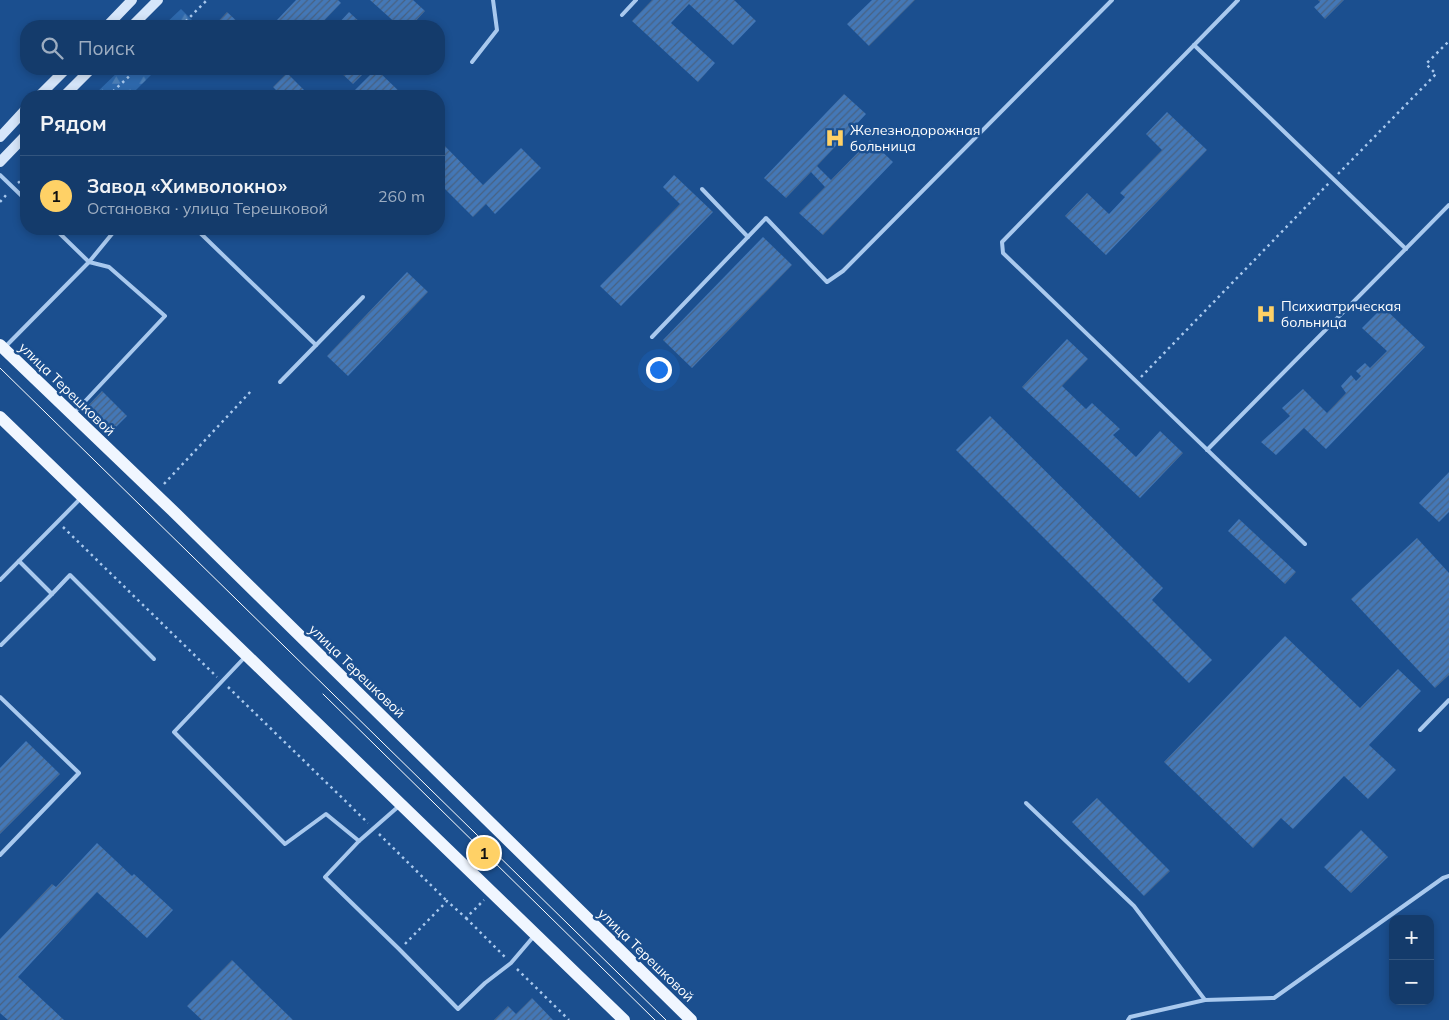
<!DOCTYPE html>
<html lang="ru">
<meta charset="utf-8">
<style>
body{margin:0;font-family:Mulish,sans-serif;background:#214673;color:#f1f3f6}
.controls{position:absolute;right:15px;bottom:15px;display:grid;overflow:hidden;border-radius:10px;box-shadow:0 2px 8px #0003}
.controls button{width:45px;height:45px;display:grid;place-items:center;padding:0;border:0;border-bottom:1px solid #33557e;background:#143b6b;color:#f1f3f6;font:25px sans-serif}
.you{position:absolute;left:658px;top:369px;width:18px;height:18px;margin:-12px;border:4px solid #fff;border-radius:50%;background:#1a73e8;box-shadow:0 0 0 8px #1a73e833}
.badge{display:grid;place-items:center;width:32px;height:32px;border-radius:50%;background:#ffd166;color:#111;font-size:16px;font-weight:700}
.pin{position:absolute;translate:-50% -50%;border:2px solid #fff;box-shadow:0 1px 5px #0006}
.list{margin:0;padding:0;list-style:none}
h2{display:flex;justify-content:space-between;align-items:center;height:65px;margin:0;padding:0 20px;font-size:21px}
h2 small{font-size:16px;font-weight:400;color:#9dadc1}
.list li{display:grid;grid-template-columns:32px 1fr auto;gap:15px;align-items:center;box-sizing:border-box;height:80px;padding:0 20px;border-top:1px solid #33557e}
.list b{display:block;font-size:19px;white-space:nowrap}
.list p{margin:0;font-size:16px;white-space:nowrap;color:#9dadc1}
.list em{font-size:16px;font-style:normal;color:#9dadc1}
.icon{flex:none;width:28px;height:28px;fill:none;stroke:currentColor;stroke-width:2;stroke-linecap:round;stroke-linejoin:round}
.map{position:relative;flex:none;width:1449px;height:1020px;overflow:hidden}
.search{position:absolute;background:#143b6b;box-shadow:0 2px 8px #0003;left:20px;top:20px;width:425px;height:55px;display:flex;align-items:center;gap:12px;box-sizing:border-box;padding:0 18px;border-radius:20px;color:#9dadc1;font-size:19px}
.panel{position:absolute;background:#143b6b;box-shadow:0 2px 8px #0003;left:20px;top:90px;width:425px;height:145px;border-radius:20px}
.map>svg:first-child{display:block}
.forest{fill:url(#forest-firs)}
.building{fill:url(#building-hatch)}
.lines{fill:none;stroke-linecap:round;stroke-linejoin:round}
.path{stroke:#a9c9ee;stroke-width:2.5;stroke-dasharray:2.5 4;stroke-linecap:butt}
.lane{stroke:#a9c9ee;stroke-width:4}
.secondary{stroke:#d6e6fa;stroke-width:10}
.primary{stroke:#f0f6ff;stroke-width:12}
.tram{stroke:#fff;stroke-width:1}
.labels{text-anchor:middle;stroke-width:5;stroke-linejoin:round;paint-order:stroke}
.poi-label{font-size:14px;fill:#fff;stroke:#1b4f8f;text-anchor:start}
.street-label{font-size:14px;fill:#fff;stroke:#1b4f8f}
</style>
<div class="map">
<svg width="1449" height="1020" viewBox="0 0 1449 1020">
<defs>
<pattern id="forest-firs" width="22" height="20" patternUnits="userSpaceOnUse" patternTransform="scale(1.25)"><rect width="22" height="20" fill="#2e69ad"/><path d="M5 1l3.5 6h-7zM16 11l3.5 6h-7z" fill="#4d80b9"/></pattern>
<pattern id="building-hatch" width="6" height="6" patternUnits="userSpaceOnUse" patternTransform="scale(1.25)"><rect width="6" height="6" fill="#4478b7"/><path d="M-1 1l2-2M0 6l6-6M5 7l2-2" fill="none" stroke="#486282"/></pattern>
</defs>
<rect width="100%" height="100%" fill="#1b4f8f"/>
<g class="forest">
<path d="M181,9l17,17h-35z"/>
<path d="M121,69h36l-27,27h-37z"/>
</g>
<g class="building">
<path d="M296,0h42l3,3 -22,23h-36l-6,-6z"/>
<path d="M370,0h43l12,11 -14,15h-12z"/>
<path d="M652,0h82l22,21 -23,24 -44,-41 -18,19 44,40 -17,19 -66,-61z"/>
<path d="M872,0h43l-46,46 -22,-22z"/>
<path d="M1318,0h26l-19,19 -11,-12 6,-5z"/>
<path d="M227,12l15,14h-28z"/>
<path d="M349,12l15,14h-28z"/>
<path d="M337,69h31l-15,15z"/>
<path d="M376,69l28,27h-42l-7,-6z"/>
<path d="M287,73l23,23h-28l-9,-9z"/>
<path d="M844,94l22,20 -49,52 14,14 39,-40 23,22 -70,73 -24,-22 26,-26 -14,-15 -25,26 -22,-20z"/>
<path d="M1167,112l40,38 -101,105 -41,-39 22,-23 22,21 16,-17 -5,-4 42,-43 -16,-16z"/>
<path d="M439,140l44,45 38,-37 20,20 -46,46 -9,-10 -13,13 -34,-34z"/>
<path d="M674,175l39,37 -92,94 -21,-20 80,-82 -17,-17z"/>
<path d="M763,237l29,28 -100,103 -29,-28z"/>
<path d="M407,272l21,20 -80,84 -21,-20z"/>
<path d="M1383,307l42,40 -99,102 -22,-21 -28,27 -15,-13 29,-26 -8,-8 21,-19 24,24 19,-20 -5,-7 10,-11 5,6 5,-5 -5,-5 9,-8 5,5 17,-17 -25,-23z"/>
<path d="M1067,339l21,20 -26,27 24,23 6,-6 28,26 -7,6 23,22 24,-26 23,22 -43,45 -118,-111z"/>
<path d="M102,391l25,25 -19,19 -25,-24z"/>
<path d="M990,416l173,172 -11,12 60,60 -23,23 -233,-233z"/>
<path d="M1449,472v40l-10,10 -20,-19z"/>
<path d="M1239,519l57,53 -11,12 -57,-53z"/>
<path d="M1417,538l32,35v102l-14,13 -84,-89z"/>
<path d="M1285,636l75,72 38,-39 23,22 -52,54 27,25 -28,29 -24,-23 -51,53 -12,-11 -28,30 -89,-86z"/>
<path d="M26,741l34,33 -60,60v-66z"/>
<path d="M1097,798l73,73 -26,25 -72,-74z"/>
<path d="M1361,830l27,27 -37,36 -27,-26z"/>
<path d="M97,843l35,33 2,-2 39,36 -26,28 -50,-46 -79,85 46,43h-56l-8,-7v-74l52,-55 4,3z"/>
<path d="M232,960l29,29 32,31h-91l-15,-14z"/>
<path d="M532,998l21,22h-59l14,-14 8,8z"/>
</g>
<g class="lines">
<g class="path">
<path d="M181,26l26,-26"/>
<path d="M108,96l29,-27"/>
<path d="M1338,174l98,-100 -10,-10 23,-23"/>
<path d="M18,183l8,-7"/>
<path d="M0,202l7,-8"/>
<path d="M1141,377l188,-194"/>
<path d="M164,484l88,-94"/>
<path d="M63,527l154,150"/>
<path d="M228,687l140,136"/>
<path d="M379,834l68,67"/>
<path d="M466,918l40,40"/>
<path d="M405,944l42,-43 19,17 18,-18"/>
<path d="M517,969l52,51"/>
</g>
<g class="lane">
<path d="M1238,0l-236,242 1,11 302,291"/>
<path d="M622,15l14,-15"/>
<path d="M1194,45l212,204"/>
<path d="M472,62l25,-32 -4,-30"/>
<path d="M0,175l26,25"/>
<path d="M702,189l46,48"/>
<path d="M196,229l120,116"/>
<path d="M652,337l114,-119 61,64 16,-11 269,-271"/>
<path d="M5,347l84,-85 -34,-33"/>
<path d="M280,382l83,-85"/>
<path d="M74,413l91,-97 -56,-49 -20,-5 27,-33"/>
<path d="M1207,450l242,-245"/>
<path d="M19,561l33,33 18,-19 84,84"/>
<path d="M0,580l81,-82"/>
<path d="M1,645l51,-51"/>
<path d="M245,657l-71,75 111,112 41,-30 33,27 40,-35"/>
<path d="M0,697l79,76 -79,82"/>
<path d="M1420,730l29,-30"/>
<path d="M1026,803l108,103 71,94"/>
<path d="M359,841l-34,36 74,72 59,60 27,-26 26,-20 23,-27"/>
<path d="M1128,1020l2,-3 75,-17 69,-2 169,-120 6,-2"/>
</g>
<g class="secondary">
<path d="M107,26l25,-26"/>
<path d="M132,26l26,-26"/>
<path d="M39,96l27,-27"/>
<path d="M64,96l27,-27"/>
<path d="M0,137l26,-28"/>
<path d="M0,162l26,-27"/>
</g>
<g class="primary">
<path d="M0,345l172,165 519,510"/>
<path d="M0,417l624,603"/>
</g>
<g class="tram">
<path d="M0,368l666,652"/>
<path d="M323,694l332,326"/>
</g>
</g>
<defs>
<symbol id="hospital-bare" viewBox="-9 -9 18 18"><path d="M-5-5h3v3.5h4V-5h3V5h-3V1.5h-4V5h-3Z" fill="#ffd166" stroke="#1b4f8f" stroke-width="2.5" paint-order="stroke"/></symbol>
</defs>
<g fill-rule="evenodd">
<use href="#hospital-bare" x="821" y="124" width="28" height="28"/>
<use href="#hospital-bare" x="1252" y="300" width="28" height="28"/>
</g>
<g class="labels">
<g class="poi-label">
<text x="850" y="135">Железнодорожная<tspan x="850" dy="16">больница</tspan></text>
<text x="1281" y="311">Психиатрическая<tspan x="1281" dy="16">больница</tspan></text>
</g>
<g class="street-label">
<text transform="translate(67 389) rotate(44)" y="5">улица Терешковой</text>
<text transform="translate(357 671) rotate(44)" y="5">улица Терешковой</text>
<text transform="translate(646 955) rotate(44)" y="5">улица Терешковой</text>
</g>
</g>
</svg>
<div class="controls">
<button>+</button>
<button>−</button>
</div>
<div class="you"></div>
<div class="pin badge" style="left:484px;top:853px">1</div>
<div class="search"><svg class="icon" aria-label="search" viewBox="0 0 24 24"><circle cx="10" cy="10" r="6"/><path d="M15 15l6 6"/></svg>Поиск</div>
<section class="panel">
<h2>Рядом<small></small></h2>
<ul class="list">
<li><span class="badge">1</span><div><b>Завод «Химволокно»</b><p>Остановка · улица Терешковой</p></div><em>260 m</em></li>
</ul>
</section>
</div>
